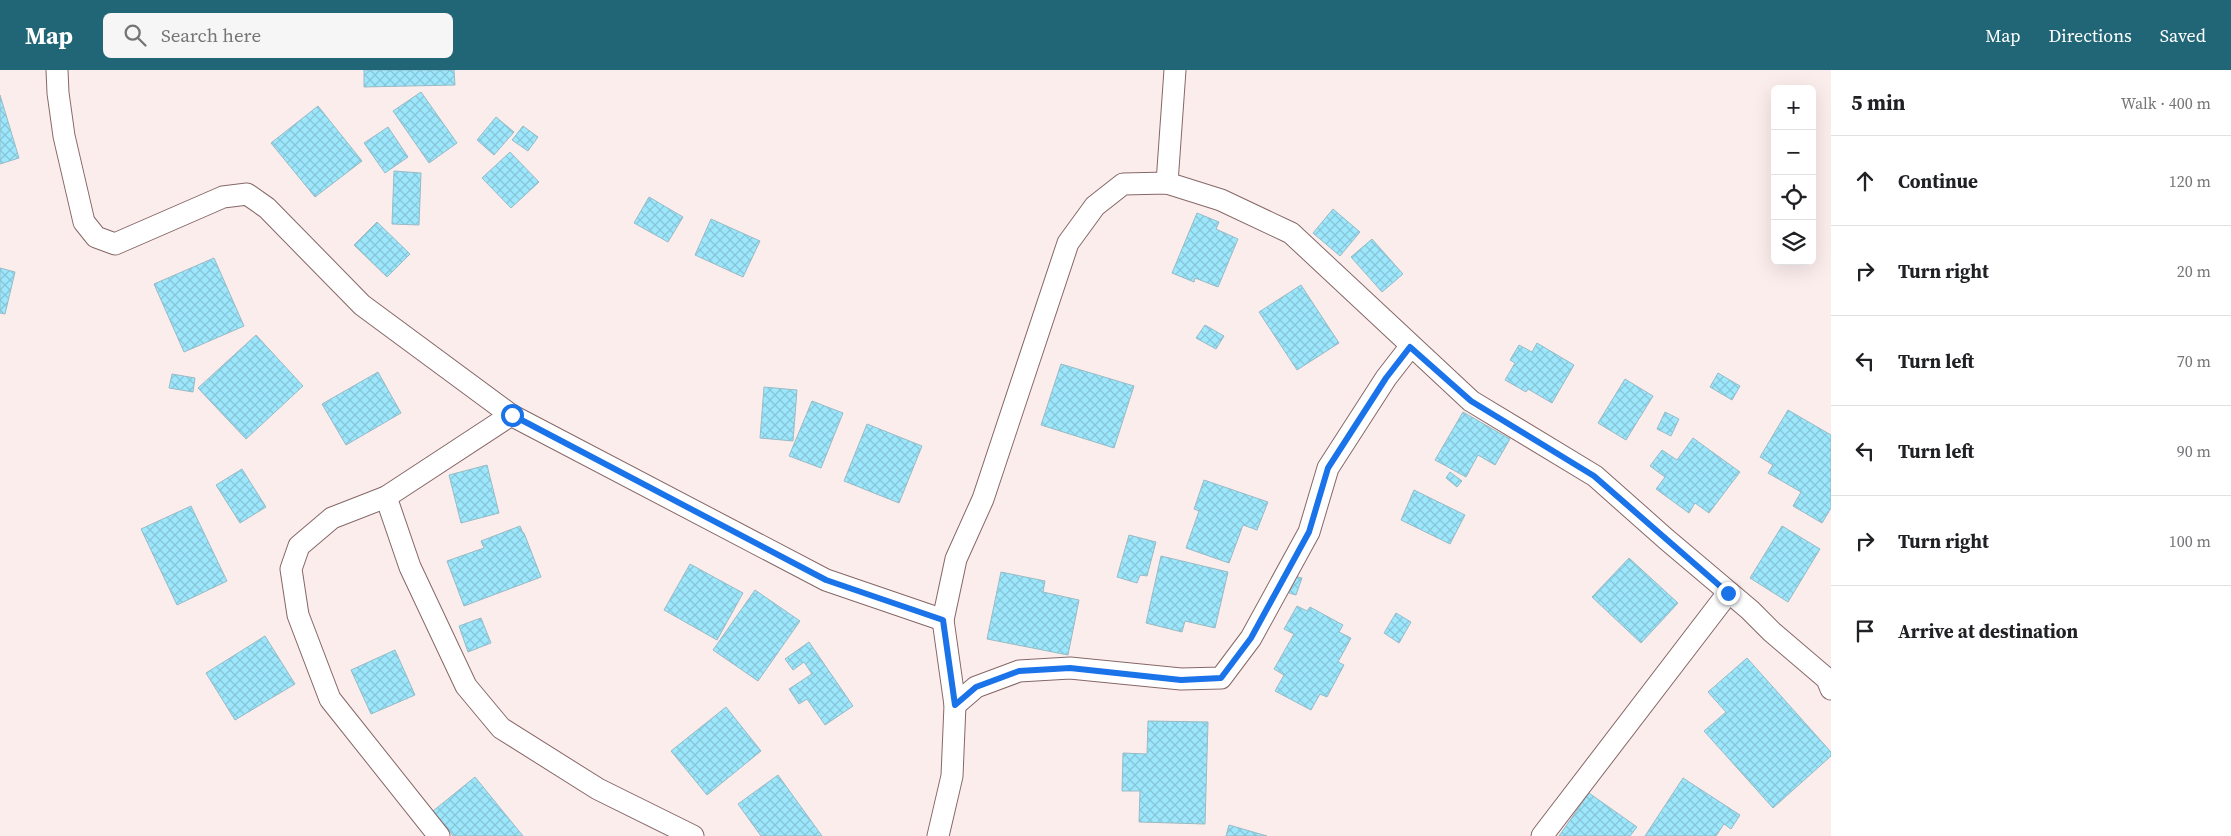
<!DOCTYPE html>
<meta charset="utf-8">
<style>
body{margin:0;font-family:"Source Serif 4",serif;background:#f6f6f6;color:#202124}
.controls{position:absolute;right:15px;top:15px;display:grid;overflow:hidden;border-radius:8px;box-shadow:0 5px 20px #0002}
.controls button{width:45px;height:45px;display:grid;place-items:center;padding:0;border:0;border-bottom:1px solid #e0e0e0;background:#fff;color:#202124;font:25px sans-serif}
.stop{position:absolute;width:15px;height:15px;margin:-11px;border:4px solid #1a73e8;border-radius:50%;background:#fff}
.stop.end{background:#1a73e8;border-color:#fff;box-shadow:0 1px 5px #0008}
.list{margin:0;padding:0;list-style:none}
h2{display:flex;justify-content:space-between;align-items:center;height:65px;margin:0;padding:0 20px;font-size:21px}
h2 small{font-size:16px;font-weight:400;color:#757577}
.list li{display:grid;grid-template-columns:32px 1fr auto;gap:15px;align-items:center;box-sizing:border-box;height:90px;padding:0 20px;border-top:1px solid #e0e0e0}
.list b{display:block;font-size:19px;white-space:nowrap}
.list em{font-size:16px;font-style:normal;color:#757577}
.icon{flex:none;width:28px;height:28px;fill:none;stroke:currentColor;stroke-width:2;stroke-linecap:round;stroke-linejoin:round}
.map{position:relative;flex:none;width:1831px;height:766px;overflow:hidden}
header{display:flex;align-items:center;gap:30px;box-sizing:border-box;height:70px;padding:0 25px;background:#216677;color:#fff}
header strong{font-size:24px}
nav{display:flex;gap:28px;margin-inline-start:auto;font-size:18px}
.search{width:350px;height:45px;background:#f6f6f6;display:flex;align-items:center;gap:12px;box-sizing:border-box;padding:0 18px;border-radius:8px;color:#757577;font-size:19px}
main{display:flex}
aside{flex:1;background:#fff}
.map>svg:first-child{display:block}
.building{fill:url(#building-cross-hatch);stroke:#99bbc5}
.lines{fill:none;stroke-linecap:round;stroke-linejoin:round}
.street-casing{stroke:#866767;stroke-width:23}
.street{stroke:#fff;stroke-width:21}
.route{stroke:#1a73e8;stroke-width:6}
</style>
<header>
<strong>Map</strong>
<div class="search"><svg class="icon" aria-label="search" viewBox="0 0 24 24"><circle cx="10" cy="10" r="6"/><path d="M15 15l6 6"/></svg>Search here</div>
<nav><a>Map</a><a>Directions</a><a>Saved</a></nav>
</header>
<main>
<div class="map">
<svg width="1831" height="766" viewBox="0 0 1831 766">
<defs>
<pattern id="building-cross-hatch" width="8" height="8" patternUnits="userSpaceOnUse" patternTransform="scale(1.25)"><rect width="8" height="8" fill="#9ce7fc"/><path d="M0 0l8 8M0 8l8-8" fill="none" stroke="#86c5d7"/></pattern>
</defs>
<rect width="100%" height="100%" fill="#fceded"/>
<g class="building">
<path d="M364,0h90l1,15 -91,2z"/>
<path d="M421,22l36,51 -28,20 -36,-52z"/>
<path d="M0,25l19,63 -19,6z"/>
<path d="M318,36l44,55 -47,36 -44,-54z"/>
<path d="M496,47l18,15 -20,23 -17,-15z"/>
<path d="M523,56l15,11 -10,14 -16,-11z"/>
<path d="M388,57l20,30 -23,16 -21,-30z"/>
<path d="M510,82l29,30 -28,26 -29,-30z"/>
<path d="M394,101l27,2 -2,52 -27,-1z"/>
<path d="M649,127l34,20 -15,25 -34,-19z"/>
<path d="M1333,139l27,23 -20,24 -27,-23z"/>
<path d="M1197,143l22,9 -3,7 22,10 -20,48 -23,-9 -1,4 -22,-9z"/>
<path d="M711,149l49,22 -17,36 -48,-22z"/>
<path d="M377,152l33,32 -23,23 -33,-32z"/>
<path d="M1372,169l31,35 -21,18 -31,-35z"/>
<path d="M214,188l30,68 -60,26 -30,-68z"/>
<path d="M0,198l15,4 -10,42 -5,-1z"/>
<path d="M1301,215l38,58 -42,27 -38,-58z"/>
<path d="M1205,255l19,11 -8,13 -20,-11z"/>
<path d="M256,265l47,51 -57,53 -48,-51z"/>
<path d="M1537,273l37,22 -22,38 -24,-14 -2,3 -21,-12 10,-17 -5,-3 9,-15 13,7z"/>
<path d="M1061,294l73,22 -20,62 -73,-23z"/>
<path d="M378,302l23,41 -55,32 -24,-41z"/>
<path d="M1718,303l22,13 -8,14 -22,-13z"/>
<path d="M172,304l23,4 -2,14 -24,-4z"/>
<path d="M1625,309l28,17 -27,44 -28,-17z"/>
<path d="M764,317l33,3 -4,51 -33,-3z"/>
<path d="M812,331l31,12 -22,55 -32,-12z"/>
<path d="M1788,340l43,25v73l-9,15 -29,-17 8,-14 -33,-19 5,-8 -13,-8z"/>
<path d="M1463,342l47,27 -15,26 -17,-10 -12,22 -31,-17z"/>
<path d="M1665,342l14,7 -8,17 -14,-7z"/>
<path d="M867,354l55,22 -23,57 -55,-22z"/>
<path d="M1693,368l47,34 -31,41 -14,-10 -6,10 -33,-24 9,-12 -15,-11 12,-16 15,10z"/>
<path d="M487,395l12,48 -38,10 -12,-48z"/>
<path d="M242,399l24,38 -26,16 -24,-38z"/>
<path d="M1450,402l12,9 -5,6 -11,-9z"/>
<path d="M1204,410l64,22 -11,28 -14,-5 -14,38 -43,-15 13,-37 -5,-2z"/>
<path d="M1414,420l51,25 -15,29 -49,-24z"/>
<path d="M191,436l36,75 -50,24 -36,-76z"/>
<path d="M520,456l3,7h1l17,44 -77,29 -17,-45 37,-13 -3,-7z"/>
<path d="M1782,456l38,23 -32,53 -38,-24z"/>
<path d="M1129,465l27,7 -9,34 -7,-1 -3,8 -20,-6z"/>
<path d="M1161,486l67,16 -13,56 -30,-7 -3,11 -36,-9z"/>
<path d="M1629,488l49,45 -37,40 -49,-46z"/>
<path d="M690,494l53,29 -26,47 -53,-30z"/>
<path d="M1001,502l44,9 -2,11 36,8 -11,55 -81,-16z"/>
<path d="M1294,506l8,2 -6,17 -7,-2z"/>
<path d="M755,520l45,31 -42,60 -45,-31z"/>
<path d="M1297,536l10,5 3,-4 33,18 -4,7 12,6 -13,24 6,3 -17,32 -7,-3 -9,16 -36,-19 9,-16 -10,-6 20,-35 -10,-5z"/>
<path d="M1396,543l15,9 -12,21 -15,-10z"/>
<path d="M481,548l10,25 -23,9 -9,-26z"/>
<path d="M265,566l30,48 -60,36 -29,-47z"/>
<path d="M809,572l44,64 -28,19 -18,-26 -8,5 -10,-15 23,-15 -8,-12 -11,8 -8,-11z"/>
<path d="M395,580l20,45 -44,19 -20,-44z"/>
<path d="M1747,588l84,94v4l-58,52 -69,-77 22,-19 -18,-20z"/>
<path d="M726,637l35,44 -54,44 -36,-44z"/>
<path d="M1148,651l60,1 -3,102 -66,-2 1,-31h-18l1,-38 24,1z"/>
<path d="M778,705l44,61h-61l-23,-32z"/>
<path d="M475,707l48,59h-70l-20,-25z"/>
<path d="M1683,708l57,37 -9,14 -7,-5 -8,12h-71z"/>
<path d="M1589,723l48,34 -7,9h-71z"/>
<path d="M1229,755l38,11h-41z"/>
</g>
<g class="lines">
<defs>
<g id="street">
<path d="M57,0l1,23 6,43 20,86 12,15 19,7 108,-47 24,-3 20,14 95,97 149,110 315,165 117,40"/>
<path d="M1167,113l8,-113"/>
<path d="M386,427l24,70 56,119 35,42 97,61 95,47"/>
<path d="M955,635l21,-18 43,-16 51,-3 111,11 40,-1 30,-40 58,-106 19,-64 58,-90 24,-31"/>
<path d="M439,766l-109,-137 -32,-84 -7,-46 8,-23 33,-28 54,-21 125,-82"/>
<path d="M938,766l14,-60 3,-71 -12,-85 13,-61 27,-60 85,-256 27,-37 28,-22 44,-1 54,17 70,33 180,168 124,75 71,63 84,71 22,22 55,47 4,10"/>
<path d="M1542,766l186,-243"/>
</g>
</defs>
<use href="#street" class="street-casing"/>
<use href="#street" class="street"/>
</g>
<g class="lines">
<path class="route" d="M512,345l314,165 117,40 12,85 21,-18 43,-16 51,-3 111,12 40,-2 30,-40 58,-106 19,-64 58,-90 24,-31 61,54 123,75 134,117"/>
</g>
</svg>
<div class="controls">
<button>+</button>
<button>−</button>
<button><svg class="icon" aria-label="locate" viewBox="0 0 24 24"><circle cx="12" cy="12" r="6"/><path d="M12 2v4M12 18v4M2 12h4M18 12h4"/></svg></button>
<button><svg class="icon" aria-label="layers" viewBox="0 0 24 24"><path d="M12 4l9 5-9 5-9-5zM3 14l9 5 9-5"/></svg></button>
</div>
<div class="stop" style="left:512px;top:345px"></div>
<div class="stop end" style="left:1728px;top:523px"></div>
</div>
<aside>
<h2>5 min<small>Walk · 400 m</small></h2>
<ul class="list">
<li><svg class="icon" aria-label="ahead" viewBox="0 0 24 24"><path d="M12 20V5M6 11l6-6 6 6"/></svg><div><b>Continue</b></div><em>120 m</em></li>
<li><svg class="icon" aria-label="right" viewBox="0 0 24 24"><path d="M7 20v-9h11M14 6l5 5-5 5"/></svg><div><b>Turn right</b></div><em>20 m</em></li>
<li><svg class="icon" aria-label="left" viewBox="0 0 24 24"><path d="M17 20v-9H6M10 6l-5 5 5 5"/></svg><div><b>Turn left</b></div><em>70 m</em></li>
<li><svg class="icon" aria-label="left" viewBox="0 0 24 24"><path d="M17 20v-9H6M10 6l-5 5 5 5"/></svg><div><b>Turn left</b></div><em>90 m</em></li>
<li><svg class="icon" aria-label="right" viewBox="0 0 24 24"><path d="M7 20v-9h11M14 6l5 5-5 5"/></svg><div><b>Turn right</b></div><em>100 m</em></li>
<li><svg class="icon" aria-label="arrive" viewBox="0 0 24 24"><path d="M6 21V4h12l-3 4 3 4H6"/></svg><div><b>Arrive at destination</b></div></li>
</ul>
</aside>
</main>
